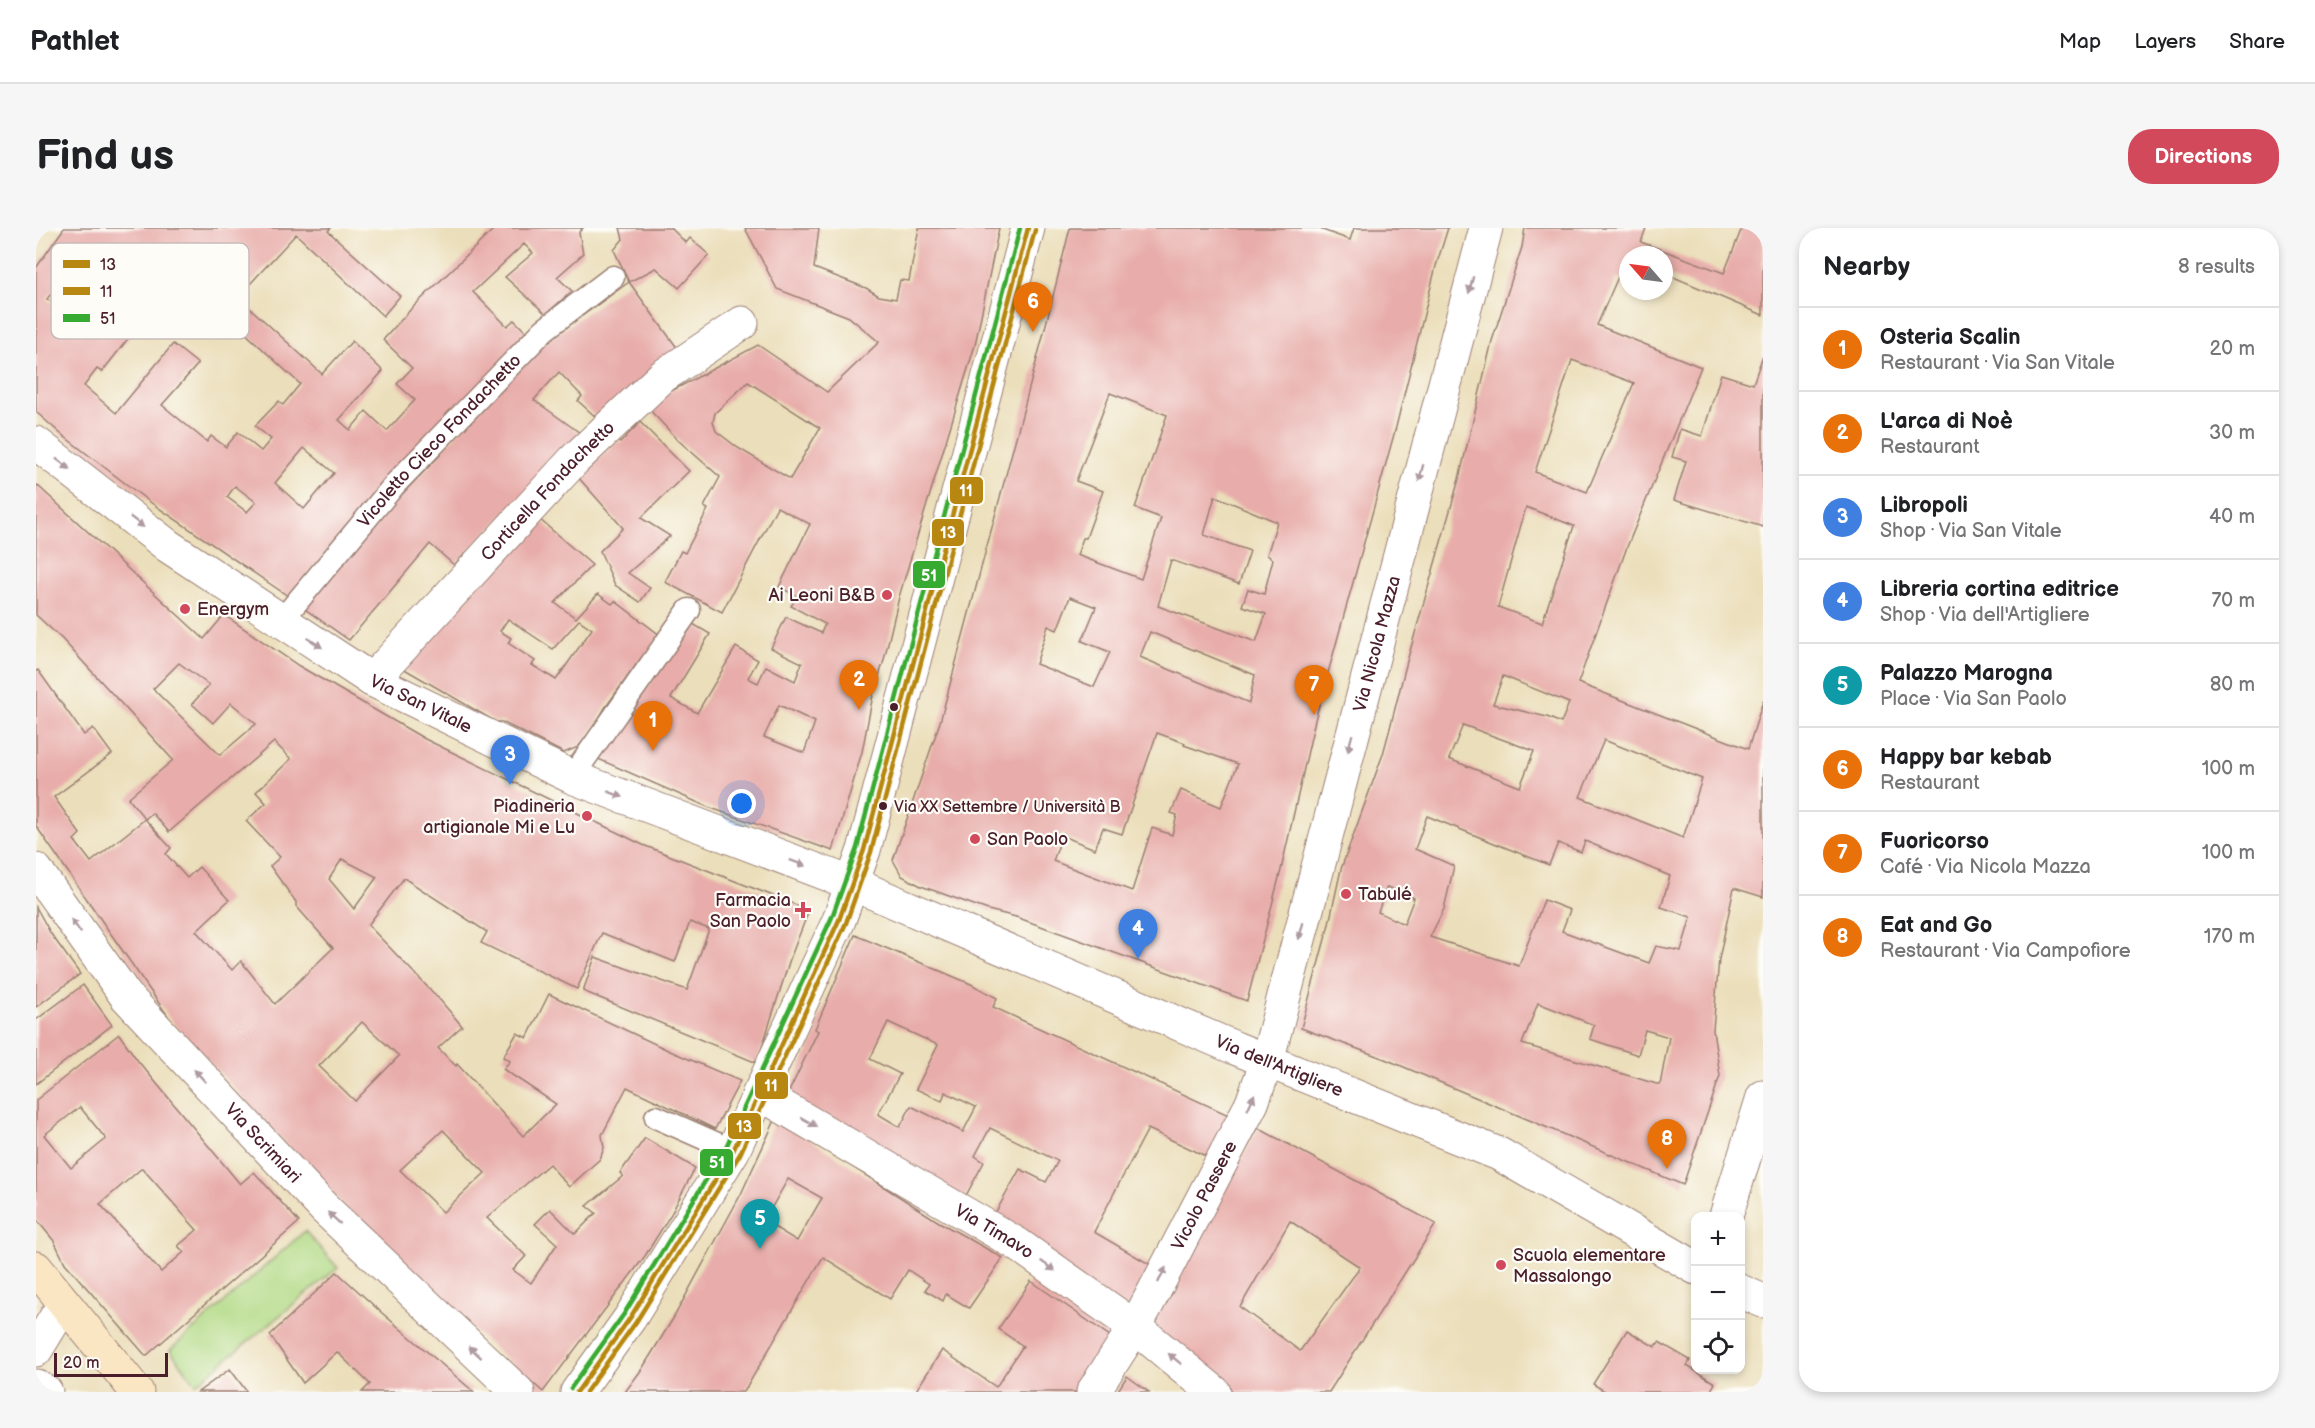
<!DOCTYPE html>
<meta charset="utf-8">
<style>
body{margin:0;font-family:"Balsamiq Sans",sans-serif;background:#f6f6f6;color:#202124}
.controls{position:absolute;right:18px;bottom:18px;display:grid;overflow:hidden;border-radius:12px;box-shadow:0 3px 9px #0003}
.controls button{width:54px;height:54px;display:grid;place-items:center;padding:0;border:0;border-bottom:2px solid #e0e0e0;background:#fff;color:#202124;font:30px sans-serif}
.compass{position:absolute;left:1583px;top:18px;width:54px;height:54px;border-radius:50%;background:#fff;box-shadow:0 3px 9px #0003;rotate:298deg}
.scale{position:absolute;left:18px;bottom:15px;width:114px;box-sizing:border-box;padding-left:6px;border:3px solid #4a1f2b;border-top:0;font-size:16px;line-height:21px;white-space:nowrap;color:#4a1f2b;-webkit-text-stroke:4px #fdfcf7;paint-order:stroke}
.you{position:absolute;left:706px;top:576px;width:21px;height:21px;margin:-15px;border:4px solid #fff;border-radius:50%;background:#1a73e8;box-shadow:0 0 0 9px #1a73e833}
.badge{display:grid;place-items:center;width:39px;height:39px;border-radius:50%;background:#d1495b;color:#fff;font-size:20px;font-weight:700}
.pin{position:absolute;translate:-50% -50px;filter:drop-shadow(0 2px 3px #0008)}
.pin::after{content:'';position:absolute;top:32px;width:21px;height:18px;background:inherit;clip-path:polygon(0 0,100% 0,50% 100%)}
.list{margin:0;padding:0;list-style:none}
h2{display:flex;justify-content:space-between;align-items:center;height:78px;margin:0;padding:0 24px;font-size:26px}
h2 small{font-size:20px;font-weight:400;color:#757577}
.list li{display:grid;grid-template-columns:39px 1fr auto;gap:18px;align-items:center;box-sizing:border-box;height:84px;padding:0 24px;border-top:2px solid #e0e0e0}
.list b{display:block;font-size:22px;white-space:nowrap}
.list p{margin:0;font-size:20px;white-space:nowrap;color:#757577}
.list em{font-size:20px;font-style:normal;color:#757577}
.icon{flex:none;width:33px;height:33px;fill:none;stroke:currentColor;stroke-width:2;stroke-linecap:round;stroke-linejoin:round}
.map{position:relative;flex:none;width:1727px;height:1164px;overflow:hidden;border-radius:24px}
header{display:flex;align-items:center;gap:36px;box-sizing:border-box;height:84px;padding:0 30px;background:#fff;border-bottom:2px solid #e0e0e0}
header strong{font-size:28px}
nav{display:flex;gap:33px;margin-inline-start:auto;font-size:21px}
.intro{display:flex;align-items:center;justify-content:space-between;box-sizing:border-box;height:144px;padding:0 36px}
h1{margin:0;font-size:42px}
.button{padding:15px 27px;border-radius:24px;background:#d1495b;color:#fff;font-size:21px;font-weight:700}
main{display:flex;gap:36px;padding:0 36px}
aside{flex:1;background:#fff;border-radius:24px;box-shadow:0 3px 9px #0003}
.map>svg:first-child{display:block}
.green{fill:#b1d983;stroke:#7e7c57;stroke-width:1.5}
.building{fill:#e8adaa;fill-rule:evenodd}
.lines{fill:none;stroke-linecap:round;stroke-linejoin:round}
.service-casing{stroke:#9a7e72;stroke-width:25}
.minor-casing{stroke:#9a7e72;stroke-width:35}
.tertiary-casing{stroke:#9a7e72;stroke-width:35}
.secondary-casing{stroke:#9a7e72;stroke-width:35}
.service{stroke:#fff;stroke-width:22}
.minor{stroke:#fff;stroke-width:33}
.tertiary{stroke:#fff;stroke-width:33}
.secondary{stroke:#fbe6c4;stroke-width:33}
.bus-1-casing{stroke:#fdfcf7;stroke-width:9}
.bus-2-casing{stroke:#fdfcf7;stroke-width:9}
.bus-3-casing{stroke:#fdfcf7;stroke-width:9}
.bus-1{stroke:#b78711;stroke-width:4.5}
.bus-2{stroke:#b78711;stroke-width:4.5}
.bus-3{stroke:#37aa31;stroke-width:4.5}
.oneway{fill:#ae9aa0}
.poi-dot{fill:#d1495b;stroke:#fdfcf7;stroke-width:2}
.bus-dot{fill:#4a1f2b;stroke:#fdfcf7;stroke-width:2}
.labels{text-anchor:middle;stroke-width:4.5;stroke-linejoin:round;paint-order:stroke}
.bus-label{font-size:16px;fill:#4a1f2b;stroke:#fdfcf7;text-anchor:start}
.street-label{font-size:18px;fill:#4a1f2b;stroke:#fdfcf7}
.poi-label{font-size:18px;fill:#4a1f2b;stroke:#fdfcf7;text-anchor:start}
.key{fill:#fdfcf7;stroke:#c7baba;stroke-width:1.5}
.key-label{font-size:16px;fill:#4a1f2b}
.line-badge{stroke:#fdfcf7;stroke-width:2}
.badge-label{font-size:16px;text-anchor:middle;font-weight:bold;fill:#fff}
</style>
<header>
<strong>Pathlet</strong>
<nav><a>Map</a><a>Layers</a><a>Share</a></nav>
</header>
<div class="intro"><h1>Find us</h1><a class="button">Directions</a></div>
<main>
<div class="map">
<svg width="1727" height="1164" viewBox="0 0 1727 1164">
<rect width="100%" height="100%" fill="#fdfcf7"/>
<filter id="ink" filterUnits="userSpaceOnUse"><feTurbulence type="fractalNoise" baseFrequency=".0167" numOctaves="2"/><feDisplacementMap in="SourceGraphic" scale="12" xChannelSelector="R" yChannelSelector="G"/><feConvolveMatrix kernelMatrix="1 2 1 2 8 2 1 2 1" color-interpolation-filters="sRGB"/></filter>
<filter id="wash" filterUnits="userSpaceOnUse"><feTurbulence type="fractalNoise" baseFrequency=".008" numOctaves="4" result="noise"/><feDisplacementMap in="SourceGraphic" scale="24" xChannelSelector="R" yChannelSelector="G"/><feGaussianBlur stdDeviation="1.35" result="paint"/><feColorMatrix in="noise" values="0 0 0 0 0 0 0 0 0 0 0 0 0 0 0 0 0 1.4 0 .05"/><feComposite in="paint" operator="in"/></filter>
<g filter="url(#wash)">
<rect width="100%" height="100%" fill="#ebdeba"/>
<path class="green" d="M269,1003l33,37 -142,116 -26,-34z"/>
<g id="blocks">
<g class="building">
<path d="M28,0h267l-3,3 72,65 -17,20 -87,-82 -58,63 84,77 30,-33 31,30 -44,49 11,10 16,-19 21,20 28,-31 -18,-16 15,-16 -29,-28 28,-31 84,-81h88l-4,4 4,22 -26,23 15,14 -26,23 -41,-37 28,-24 -9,-9 -51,48 34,34 7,-6 14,14 -240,262 -141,-96 -86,-66 -25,-22v-144zM51,41l21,16 -28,36 -33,-22 11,-14 11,7zM146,46l118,110 -17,21 -4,-4 -24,25 16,13 -10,12 -23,-19 -12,15 -15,-11 -4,6 -45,-37 36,-41 -25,-20 -57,69 -32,-27 13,-17 5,3 60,-77zM268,220l30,25 -30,36 -29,-26zM199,258l21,16 -9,10 -20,-15z"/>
<path d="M584,0h51l15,15 4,-5 19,17 -30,33 -23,-20 -27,14 -15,-32 9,-11z"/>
<path d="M709,0h74l-5,40 52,20 13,8 17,3 4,-19 9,1 10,-53h80l-24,117 -76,252 -15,63 -11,35 -11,57 -29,99 -125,-44 -112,-49 97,-134 17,10 -39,64 26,15 39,-66 22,13 -10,18 10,5 8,-17 29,15 7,-18 -31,-15 15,-31 35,16 4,-9 -34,-18 6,-10 -18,-9 31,-63 -33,-17 -55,105 -57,-30 16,-31 4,2 23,-44 -4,-2 16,-30 -41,-36 -34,-36 113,-60 69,47 52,-50 -30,-25 -72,-28zM712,154l72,46 -30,51 -52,-31 -22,-17 -3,-9 2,-9zM743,477l36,17 -11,31 -40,-16z"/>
<path d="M1034,0h247l33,12 4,-12h94l-12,38 -40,161 -81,293 -34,150 -34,131 -231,-84 -28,-7 -67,-24 -19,-10 -9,-16 47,-138 102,-382zM1074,165l57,22 -32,93 26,10 -20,61 -64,-24 6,-17h3l17,-47 -27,-10zM1179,268l62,26 -10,33 6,4 -9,35 -16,-5 -6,17 24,8 -10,28 -98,-36 13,-46 68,24 11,-33 -46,-16zM1034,369l26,10 -14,34 28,11 -16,35 -58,-23 12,-38 9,4zM1114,404l105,43 -6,28 -109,-46zM1121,505l28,10 -1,2 54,19 -17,43 -40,-17 -10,23 6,2 -5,20 -20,-7 -20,63 -79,-30 10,-28 2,1v3l30,12 8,-21 19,6z"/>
<path d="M1489,0h121l-5,14 83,31 18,-45h21v87l-99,-42v-18h-36v17l-4,8 -6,-3 -21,48 104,42 -74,180 -49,136 170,66 15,-48v196l-29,-9 -15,71 -6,71 7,46 -37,109 -298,-126 -84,-31 28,-104 12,-55 42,-115 7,-26 16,-63 53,-186 33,-138 30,-94zM1536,132l62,23 -47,109 -52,-20zM1490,279l48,19 -32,97 -44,-16zM1467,448l66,27 -8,20 -14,-6 -54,-13zM1427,497l71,26 -14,36 -71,-28zM1568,512l98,39 -19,59 -103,-41zM1391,588l122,49 9,-22 23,9 4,-11 85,35 -9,31 30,10 -10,34 -25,-5 -7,17 -87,-32 8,-21 -26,-10 -25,66 -89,-29 14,-28 10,-43 -39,-17zM1351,659l27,11 -10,26 -26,-12zM1502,775l56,22 -4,14 48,16 7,-25 24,7 -9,48 -138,-41z"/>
<path d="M593,54l49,67 -80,70 -20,-18 4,-5 -23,-24 -25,28 49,35 -129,130 -24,-21 -81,96 -47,-33 71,-83 67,-69 -1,-2 99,-105z"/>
<path d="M1727,127v172l-89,-27 12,-39 -14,-4 8,-28 22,7 19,-62 32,10z"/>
<path d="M604,194l49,49 -48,47 29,18 -42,37 22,15 -10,14 -25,-17 -15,-34 23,-23 -45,-51 15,-12 25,-24 2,2z"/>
<path d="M0,256l168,155 20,-24 75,51 126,73 218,106 166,65 -19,49 -33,104 -174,-72 12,-34 92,33 22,-61 -19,-7 -15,40 -73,-29 -25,56 -96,-46 6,-11 -83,-54 -36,47 72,75 22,26 -24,22 18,18 1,-2 66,72 33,-32 -53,-35 7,-8 -7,-4 14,-24 10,5 22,-44 121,57 70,30 -25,48 -88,-42 -25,48 2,13 -4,11 -9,8 -22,20 -20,-23 -62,54 39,38 -13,14 18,13 26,-39 -22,-20 15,-15 25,25 21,-21 -9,-7 36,-30 -3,-3 25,-35 50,30 -24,46 -26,42 -102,136 -149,-133 -222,-237 -136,-196v-155l2,-1 46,65 9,-7 19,26 -58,43 26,37 -6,6 17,22 54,-43 26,29 -5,6 21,24 12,-11 30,33 -33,31 36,39 9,-9 34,43 58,-56 -37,-42v-4l-26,-36 10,-9 -34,-36 20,-18 -10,-11 35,-33 -17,-17 -105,90 -17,-19 -7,6 -17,-21 45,-38 -111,-121 -26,-24zM143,435l30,22 -17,19 21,19 18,-20 25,21 -36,31 -67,-66zM306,631l35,18 -23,32 -25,-30zM326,794l37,34 -44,45 -36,-35zM407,902l42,43 -42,39 -43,-42z"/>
<path d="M502,290l54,47 -37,38 21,15 22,-24 14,10 3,-3 46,35 -18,23 -2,-1 -36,50 -14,24 -13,15 -14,6 -62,-31h-6l-95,-55zM472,391l45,30 26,-29 13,9 -36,51 -24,-15 3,-4 -27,-18 3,-5 -11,-7z"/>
<path d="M0,679l15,27 29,40 -44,33z"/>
<path d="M819,707l116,49 26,14 -4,9 240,110 -21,42 -64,-30 -35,66 -19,37 62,36 -29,48 -135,-97 28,-50 26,13 12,-21 -68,-33 -15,28 9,6 -21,39 -179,-99 34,-71 -3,-2zM852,794l50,23 -22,44 26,12 3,-9 31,15 -13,25 -52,-26 -11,21 -22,-13 22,-40 -30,-15z"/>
<path d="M47,757l29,40 -76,59v-64z"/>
<path d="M83,806l19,27 102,123 14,-12 45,50 -153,134 -81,-93 -11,-22 -18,-22v-119zM44,879l26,32 -35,29 -27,-33zM106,940l55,62 -19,16 6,6 -23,20 -61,-68z"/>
<path d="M740,890l163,104 64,36 -34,50 -23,-14 -3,7 -18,-11 4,-6 -21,-14 -18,29 -67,-42 -79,135h-119l17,-23 32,-52 67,-123zM752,951l34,19 -25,43 -33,-20z"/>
<path d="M1222,900l178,96 -107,168h-95l-85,-62zM1254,993l70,46 -60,84 -60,-44z"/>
<path d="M301,1044l45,41 92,79h-112l8,-8 -33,-32 -34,31 -33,-48z"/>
<path d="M995,1053l83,58 -36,53h-163l27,-42 54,37 27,-41 -25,-17z"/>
<path d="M1591,1102l28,17 4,-5 31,18 -3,6 28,17 -5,9h-104l-13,-8z"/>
<path d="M194,1141l17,23h-49z"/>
<path d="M1091,1148l22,16h-32z"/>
</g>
</g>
</g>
<g filter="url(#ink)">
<use href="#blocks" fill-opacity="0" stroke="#9a7e72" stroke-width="1.5"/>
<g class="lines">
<defs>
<g id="service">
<path id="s1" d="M245,393l115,-138 148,-153 69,-53"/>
<path d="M536,549l117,-167"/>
<path d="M620,889l77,34"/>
</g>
<g id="minor">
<path id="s2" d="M0,215l132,103 204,134 200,97 281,107 382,164 264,106 197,114"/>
<path id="s3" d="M336,452l202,-220 89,-84 79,-53"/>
<path id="s4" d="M0,642l90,126 198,212 194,184"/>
<path id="s5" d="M723,865l258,151 118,83 79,65"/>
<path d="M1690,988l37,-119"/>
<path d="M1704,1063l23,10"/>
<path id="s6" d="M1057,1164l42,-65 24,-45 93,-179 15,-42 219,-833"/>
</g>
<g id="tertiary">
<path d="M0,1122l28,-46"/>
<path d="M0,1158l10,6"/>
<path d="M541,1164l53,-74 103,-167 106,-231 25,-70 164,-622"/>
</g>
<path id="secondary" d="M0,1040l101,124"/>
</defs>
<use href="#service" class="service-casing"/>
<use href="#minor" class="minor-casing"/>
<use href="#tertiary" class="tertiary-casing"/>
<use href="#secondary" class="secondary-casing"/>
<use href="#service" class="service"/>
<use href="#minor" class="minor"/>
<use href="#tertiary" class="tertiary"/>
<use href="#secondary" class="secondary"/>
<defs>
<path id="bus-1" d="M541,1164l53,-74 103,-167 106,-231 25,-70 164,-622"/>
<path id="bus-2" d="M550,1164l50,-70 104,-168 106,-231 25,-71 164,-622"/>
<path id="bus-3" d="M535,1160l53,-74 102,-167 106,-230 25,-69 163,-620"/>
</defs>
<use href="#bus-1" class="bus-1-casing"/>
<use href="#bus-2" class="bus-2-casing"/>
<use href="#bus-3" class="bus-3-casing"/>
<use href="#bus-1" class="bus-1"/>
<use href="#bus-2" class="bus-2"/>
<use href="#bus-3" class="bus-3"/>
</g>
<defs><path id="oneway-solid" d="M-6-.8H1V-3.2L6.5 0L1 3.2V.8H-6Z" transform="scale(1.5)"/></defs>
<g class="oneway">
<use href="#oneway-solid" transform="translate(1435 57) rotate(105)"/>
<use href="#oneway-solid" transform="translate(27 236) rotate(38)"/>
<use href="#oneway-solid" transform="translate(1385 245) rotate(105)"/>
<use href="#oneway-solid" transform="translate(101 294) rotate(38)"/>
<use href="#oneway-solid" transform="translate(279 415) rotate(33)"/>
<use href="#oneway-solid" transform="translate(1314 515) rotate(105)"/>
<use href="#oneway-solid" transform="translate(579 566) rotate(21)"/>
<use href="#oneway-solid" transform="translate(762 635) rotate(20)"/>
<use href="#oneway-solid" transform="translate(40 698) rotate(-126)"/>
<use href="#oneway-solid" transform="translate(1265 703) rotate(105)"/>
<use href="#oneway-solid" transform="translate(164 848) rotate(-133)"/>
<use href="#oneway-solid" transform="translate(1215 874) rotate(-66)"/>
<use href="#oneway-solid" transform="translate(773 894) rotate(30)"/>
<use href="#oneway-solid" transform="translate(298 990) rotate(-137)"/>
<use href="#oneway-solid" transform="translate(1012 1038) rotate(35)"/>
<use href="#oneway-solid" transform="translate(1126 1047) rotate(-63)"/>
<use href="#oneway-solid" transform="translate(439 1124) rotate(-137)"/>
<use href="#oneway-solid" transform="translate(1139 1131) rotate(-141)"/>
</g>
</g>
<g class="poi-dot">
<circle cx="851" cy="367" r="6"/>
<circle cx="149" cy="381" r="6"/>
<circle cx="551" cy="588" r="6"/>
<circle cx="939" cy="611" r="6"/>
<circle cx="1310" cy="666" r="6"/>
<path d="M764 673h6v6h6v6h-6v6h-6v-6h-6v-6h6z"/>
<circle cx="1465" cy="1037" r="6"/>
</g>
<g class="bus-dot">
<circle cx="858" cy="479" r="5"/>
<circle cx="847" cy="578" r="5"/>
</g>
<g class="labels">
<g class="bus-label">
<text x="858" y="584">Via XX Settembre / Università B</text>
</g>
<g class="street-label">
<text dy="6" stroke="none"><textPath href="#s1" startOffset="240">Vicoletto Cieco Fondachetto</textPath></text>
<text dy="6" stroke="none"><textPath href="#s3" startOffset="258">Corticella Fondachetto</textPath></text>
<text dy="6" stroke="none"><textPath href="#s6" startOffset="806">Via Nicola Mazza</textPath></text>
<text dy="6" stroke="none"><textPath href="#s2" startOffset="466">Via San Vitale</textPath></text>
<text dy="6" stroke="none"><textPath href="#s2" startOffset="1398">Via dell'Artigliere</textPath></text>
<text dy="6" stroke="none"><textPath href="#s4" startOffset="356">Via Scrimiari</textPath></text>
<text dy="6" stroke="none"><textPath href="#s6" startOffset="226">Vicolo Passere</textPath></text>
<text dy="6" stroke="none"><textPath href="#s5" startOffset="273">Via Timavo</textPath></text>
</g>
<g class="poi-label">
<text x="839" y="373" text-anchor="end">Ai Leoni B&amp;B</text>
<text x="161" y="387">Energym</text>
<text x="539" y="584" text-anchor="end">Piadineria<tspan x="539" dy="21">artigianale Mi e Lu</tspan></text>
<text x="951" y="617">San Paolo</text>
<text x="1322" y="672">Tabulé</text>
<text x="755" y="678" text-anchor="end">Farmacia<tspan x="755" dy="21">San Paolo</tspan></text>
<text x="1477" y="1033">Scuola elementare<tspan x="1477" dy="21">Massalongo</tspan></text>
</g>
</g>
<rect x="15" y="15" width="198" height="96" rx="9" class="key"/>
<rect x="27" y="32" width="27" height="8" fill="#b78711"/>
<rect x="27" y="59" width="27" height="8" fill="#b78711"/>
<rect x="27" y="86" width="27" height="8" fill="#37aa31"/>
<g class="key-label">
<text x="64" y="42">13</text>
<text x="64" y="69">11</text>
<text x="64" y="96">51</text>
</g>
<g class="line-badge">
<rect x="913" y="248" width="35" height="29" rx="6" fill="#b78711"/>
<rect x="895" y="290" width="34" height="29" rx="6" fill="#b78711"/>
<rect x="876" y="332" width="34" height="29" rx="6" fill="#37aa31"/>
<rect x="718" y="843" width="35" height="29" rx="6" fill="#b78711"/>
<rect x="691" y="884" width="35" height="28" rx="6" fill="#b78711"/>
<rect x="663" y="920" width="35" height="29" rx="6" fill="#37aa31"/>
</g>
<g class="badge-label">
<text x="930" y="268">11</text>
<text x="912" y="310">13</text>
<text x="893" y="353">51</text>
<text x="735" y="863">11</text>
<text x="708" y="904">13</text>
<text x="681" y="940">51</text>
</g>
</svg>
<div class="controls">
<button>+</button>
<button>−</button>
<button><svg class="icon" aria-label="locate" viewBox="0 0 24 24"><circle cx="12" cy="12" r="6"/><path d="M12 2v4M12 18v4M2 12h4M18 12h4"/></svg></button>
</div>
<svg class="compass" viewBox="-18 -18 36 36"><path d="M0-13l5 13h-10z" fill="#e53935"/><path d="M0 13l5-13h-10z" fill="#757577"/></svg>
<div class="scale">20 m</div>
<div class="you"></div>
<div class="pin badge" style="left:617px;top:523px;background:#e8710a">1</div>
<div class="pin badge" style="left:823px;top:482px;background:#e8710a">2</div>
<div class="pin badge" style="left:474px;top:557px;background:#3f7fe0">3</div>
<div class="pin badge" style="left:1102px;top:731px;background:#3f7fe0">4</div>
<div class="pin badge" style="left:724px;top:1021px;background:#0f9aa8">5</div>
<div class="pin badge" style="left:997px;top:104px;background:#e8710a">6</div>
<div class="pin badge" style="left:1278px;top:487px;background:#e8710a">7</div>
<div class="pin badge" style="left:1631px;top:941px;background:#e8710a">8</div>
</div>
<aside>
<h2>Nearby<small>8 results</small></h2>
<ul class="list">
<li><span class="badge" style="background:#e8710a">1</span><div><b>Osteria Scalin</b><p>Restaurant · Via San Vitale</p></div><em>20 m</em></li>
<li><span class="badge" style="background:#e8710a">2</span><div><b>L'arca di Noè</b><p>Restaurant</p></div><em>30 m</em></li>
<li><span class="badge" style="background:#3f7fe0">3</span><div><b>Libropoli</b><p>Shop · Via San Vitale</p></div><em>40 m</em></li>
<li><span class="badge" style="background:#3f7fe0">4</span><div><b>Libreria cortina editrice</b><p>Shop · Via dell'Artigliere</p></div><em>70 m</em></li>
<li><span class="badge" style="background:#0f9aa8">5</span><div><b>Palazzo Marogna</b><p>Place · Via San Paolo</p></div><em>80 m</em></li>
<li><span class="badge" style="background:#e8710a">6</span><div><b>Happy bar kebab</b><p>Restaurant</p></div><em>100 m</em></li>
<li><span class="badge" style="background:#e8710a">7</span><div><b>Fuoricorso</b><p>Café · Via Nicola Mazza</p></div><em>100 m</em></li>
<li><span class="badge" style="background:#e8710a">8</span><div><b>Eat and Go</b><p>Restaurant · Via Campofiore</p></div><em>170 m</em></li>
</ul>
</aside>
</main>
